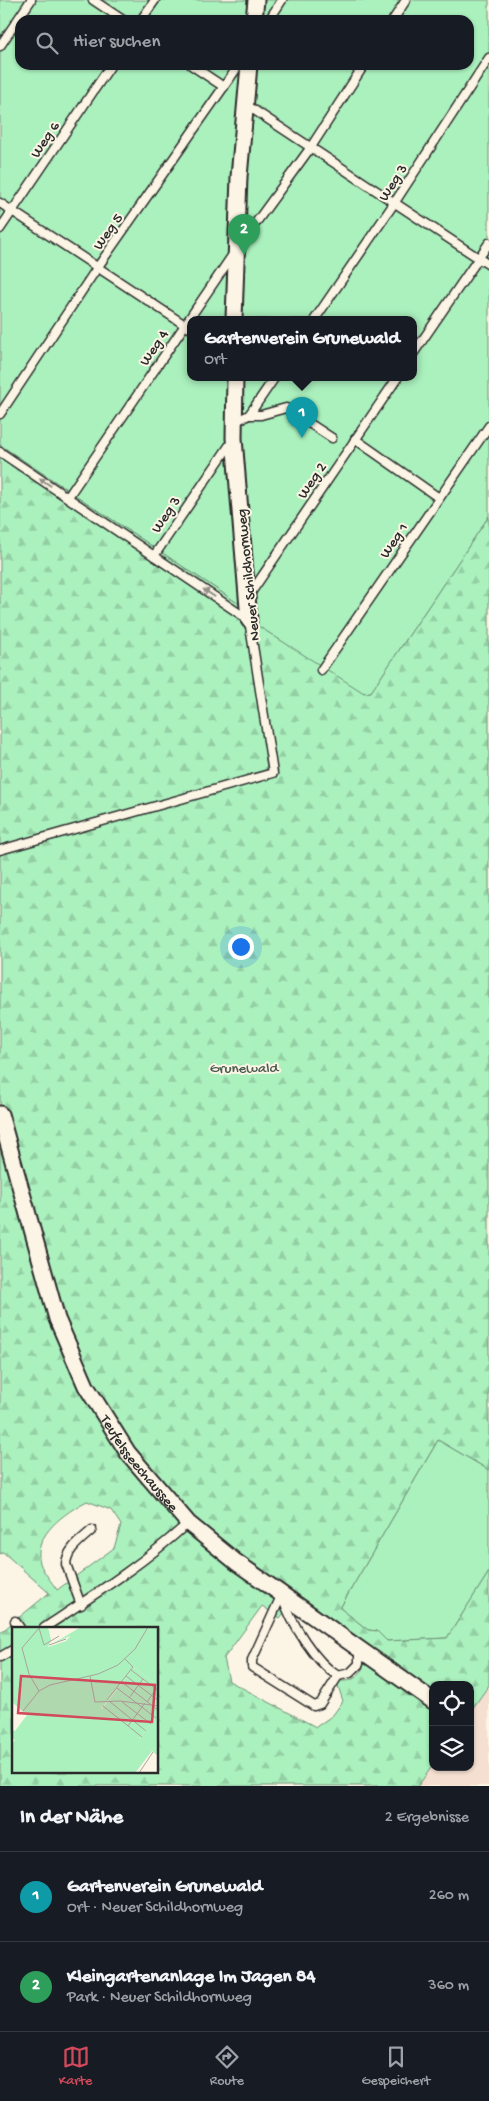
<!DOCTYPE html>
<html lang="de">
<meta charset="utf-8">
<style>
body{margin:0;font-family:"Gochi Hand",sans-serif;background:#242831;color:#f1f3f6}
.controls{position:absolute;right:15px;bottom:15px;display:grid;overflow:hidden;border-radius:10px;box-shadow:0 1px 4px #0004}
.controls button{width:45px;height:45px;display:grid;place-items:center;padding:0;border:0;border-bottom:1px solid #363941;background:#171b24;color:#f1f3f6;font:25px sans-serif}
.you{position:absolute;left:240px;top:946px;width:18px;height:18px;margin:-12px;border:4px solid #fff;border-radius:50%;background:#1a73e8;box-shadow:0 0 0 8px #1a73e833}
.badge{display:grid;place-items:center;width:32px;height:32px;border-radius:50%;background:#d1495b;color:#fff;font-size:16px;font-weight:700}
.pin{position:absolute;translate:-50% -41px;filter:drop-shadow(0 1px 2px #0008)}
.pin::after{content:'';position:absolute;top:26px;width:18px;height:15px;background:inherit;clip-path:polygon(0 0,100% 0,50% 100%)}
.popup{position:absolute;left:187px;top:316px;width:230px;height:65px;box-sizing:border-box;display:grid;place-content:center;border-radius:10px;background:#171b24;filter:drop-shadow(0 1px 4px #0005);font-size:16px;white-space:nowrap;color:#9ea1a6}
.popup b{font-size:19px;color:#f1f3f6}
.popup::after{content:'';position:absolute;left:50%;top:100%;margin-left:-10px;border:10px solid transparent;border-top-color:#171b24}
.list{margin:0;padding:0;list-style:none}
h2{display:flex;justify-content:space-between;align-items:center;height:65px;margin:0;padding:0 20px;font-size:21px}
h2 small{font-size:16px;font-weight:400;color:#9ea1a6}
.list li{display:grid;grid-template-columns:32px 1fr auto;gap:15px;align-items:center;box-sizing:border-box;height:90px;padding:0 20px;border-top:1px solid #363941}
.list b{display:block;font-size:19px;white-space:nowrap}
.list p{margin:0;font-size:16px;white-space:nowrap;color:#9ea1a6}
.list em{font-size:16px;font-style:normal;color:#9ea1a6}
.icon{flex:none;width:28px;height:28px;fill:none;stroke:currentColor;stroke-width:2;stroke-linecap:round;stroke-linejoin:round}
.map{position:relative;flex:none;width:489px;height:1786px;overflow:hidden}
.search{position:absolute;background:#171b24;box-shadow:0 1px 4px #0004;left:15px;right:15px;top:15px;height:55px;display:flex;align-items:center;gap:12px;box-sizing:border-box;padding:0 18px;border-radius:15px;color:#9ea1a6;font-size:19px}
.sheet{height:245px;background:#171b24}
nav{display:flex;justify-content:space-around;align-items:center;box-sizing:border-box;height:70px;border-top:1px solid #363941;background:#171b24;font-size:14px;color:#9ea1a6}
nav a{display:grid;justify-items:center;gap:2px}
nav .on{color:#d1495b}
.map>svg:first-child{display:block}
.built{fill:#f5dfd0}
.green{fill:#abf1be;stroke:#6b8e74;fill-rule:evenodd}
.forest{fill:url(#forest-firs);stroke:#6b8e74;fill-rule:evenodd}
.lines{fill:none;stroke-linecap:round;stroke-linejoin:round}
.lane-casing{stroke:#2b2b2b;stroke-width:11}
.street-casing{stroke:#2b2b2b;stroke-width:19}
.lane{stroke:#fcf5e5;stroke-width:8}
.street{stroke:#fcf5e5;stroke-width:15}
.oneway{fill:#949088}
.labels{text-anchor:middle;stroke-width:4;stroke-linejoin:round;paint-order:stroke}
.street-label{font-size:15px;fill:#2b2b2b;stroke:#fcf5e5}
.park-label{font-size:15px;fill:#4b5c50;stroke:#fcf5e5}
.inset-road{fill:none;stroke:#a8a49b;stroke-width:1}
.view{fill:#d1495b;fill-opacity:0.15;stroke:#d1495b;stroke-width:2.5}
.inset-edge{fill:none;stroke:#2b2b2b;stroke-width:2.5}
</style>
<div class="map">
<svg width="489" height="1786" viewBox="0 0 489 1786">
<defs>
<pattern id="forest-firs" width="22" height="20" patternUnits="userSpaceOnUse" patternTransform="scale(1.25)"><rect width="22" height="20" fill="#abf1be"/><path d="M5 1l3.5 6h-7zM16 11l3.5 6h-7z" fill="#93cfa3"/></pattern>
</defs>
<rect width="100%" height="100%" fill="#fcf5e5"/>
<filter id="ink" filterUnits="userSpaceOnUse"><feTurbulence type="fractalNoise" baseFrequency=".02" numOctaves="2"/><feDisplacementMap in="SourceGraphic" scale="10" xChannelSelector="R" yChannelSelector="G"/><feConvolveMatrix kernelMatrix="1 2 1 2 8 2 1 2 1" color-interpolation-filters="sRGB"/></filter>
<g filter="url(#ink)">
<path class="built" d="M489,1685v101h-71l15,-21v2h37v-55z"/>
<g class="green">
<path d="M0,0h489v516l-118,176 -7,1 -9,-4 -97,-63 -2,-22h-17l-239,-159zM20,20h449v45h-449zM191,319h222v58h-222z"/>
<path d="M438,1440l51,30v102l-42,66 -60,3 -10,-10 -9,-1 -28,-22z"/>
</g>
<path class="forest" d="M0,445l239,159 17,-1 2,23 106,67 7,-1 118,-176v954l-51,-30 -98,168 28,22 9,1 10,10 60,-3 42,-66v113l-19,27v-27h-37v80l-15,21h-418v-153l49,-40 -46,-41 -3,2zM87,1501l24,9 10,15 -7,23 -57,42c-5,-8 -14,-18 -17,-27 -8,-28 26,-51 47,-62zM262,1606l18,12 8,-10 77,53c-3,15 -14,23 -29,19l7,21 -10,14 -17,12 -87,-46 -5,-23zM14,1628h144v144h-144z"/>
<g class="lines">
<defs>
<g id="lane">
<path d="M93,0l30,20"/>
<path d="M141,20l14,-20"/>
<path d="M269,20l13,-20"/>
<path d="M393,20l13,-20"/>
<path d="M0,46l31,-46"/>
<path d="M191,65l33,22"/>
<path d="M245,104l244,161"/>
<path d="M0,203l191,126"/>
<path d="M0,229l111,-164"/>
<path d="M315,319l80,-117 94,-144"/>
<path d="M413,354l76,-111"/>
<path d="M0,414l97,-146 142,-203"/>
<path d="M249,415h12l25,-7 46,30"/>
<path d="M234,422l15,-7 26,-38"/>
<path d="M355,439l84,59"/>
<path d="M0,452l249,168 24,153 -273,77"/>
<path d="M68,497l168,-247 75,-103 53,-82"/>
<path d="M154,556l79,-116"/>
<path d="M248,597l150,-220"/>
<path d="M321,670l168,-244"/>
<path d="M282,1594l-30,66v7l62,39 6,-2 18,-28"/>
<path d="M283,1598c8,25 32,64 55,78l12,-3 9,-9v-15"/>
<path d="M81,1605l-15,-41c1,-15 15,-24 26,-34"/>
<path d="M15,1621l5,7"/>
<path d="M44,1628c50,-33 99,-64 144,-105"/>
<path d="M0,1657l14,-8"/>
</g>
<g id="street">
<path d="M254,20l2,-20"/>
<path d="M234,319l5,-142 10,-112"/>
<path d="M235,377l-1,61 15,182"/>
<path id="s1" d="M0,1114l57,205 29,67 42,67 60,70 48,39 197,139"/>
</g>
</defs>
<use href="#lane" class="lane-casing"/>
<use href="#street" class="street-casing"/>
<use href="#lane" class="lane"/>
<use href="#street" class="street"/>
</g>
<defs><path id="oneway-solid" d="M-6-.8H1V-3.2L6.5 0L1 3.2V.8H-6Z" transform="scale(1.25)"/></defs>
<g class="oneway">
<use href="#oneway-solid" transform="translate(45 482) rotate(-146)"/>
<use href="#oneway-solid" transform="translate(209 593) rotate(-146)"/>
</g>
</g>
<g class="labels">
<g class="street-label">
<text transform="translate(44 139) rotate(-56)" y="5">Weg 6</text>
<text transform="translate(392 182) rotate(-57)" y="5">Weg 3</text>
<text transform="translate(107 231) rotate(-55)" y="5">Weg 5</text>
<text transform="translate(153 347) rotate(-56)" y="5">Weg 4</text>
<text transform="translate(311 480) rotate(-56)" y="5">Weg 2</text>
<text transform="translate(165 514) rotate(-56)" y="5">Weg 3</text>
<text transform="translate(393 540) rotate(-56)" y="5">Weg 1</text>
<text transform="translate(247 575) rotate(-96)" y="5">Neuer Schildhornweg</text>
<text dy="5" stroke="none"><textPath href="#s1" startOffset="380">Teufelsseechaussee</textPath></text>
</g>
<g class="park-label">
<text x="244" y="1072">Grunewald</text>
</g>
</g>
<g transform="translate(12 1627)">
<rect width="146" height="146" fill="#fcf5e5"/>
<path d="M122,40l24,19v28l-19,25 -38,-29zM23,116h68l5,30h-96z" fill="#abf1be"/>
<path d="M0,0h36l3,13 -3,7 18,-6 4,-5 -18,8 29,-17h77v59l-24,-19 -33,42 38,30 19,-25v42l-6,-5 -17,22h-42l5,-9 -6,-13 -22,2 -2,-8 -12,-1 -4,10 -11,-3 -21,22h-8v-29l3,-4 -3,-2v-9l3,2 12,-16 -15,-13z" fill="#abf1be"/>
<path d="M23,129h4l16,17h-35z" fill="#abf1be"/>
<path class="inset-road" d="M37,18l17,-6M119,43l28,21M78,49l5,26 25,-1 39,5M114,49l33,25M110,55l37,29M105,61l39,30M27,64l-10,-17 -7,-26 17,-20 5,17 15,-9M117,71l14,-19M95,73l26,-33 -8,-8M97,74l37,30M110,75l29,22M135,75l9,-13M91,79l39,31M11,84l16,-20 11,-6 48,-11 20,-9 17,-16 13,-22M116,99l17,-23M127,146l14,-21"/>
<path class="view" d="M9,49l134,9 -3,37 -134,-9z"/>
<rect width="146" height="146" class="inset-edge"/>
</g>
</svg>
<div class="controls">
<button><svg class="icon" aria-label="locate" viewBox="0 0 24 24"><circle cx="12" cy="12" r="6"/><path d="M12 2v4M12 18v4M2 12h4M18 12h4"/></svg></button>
<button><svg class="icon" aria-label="layers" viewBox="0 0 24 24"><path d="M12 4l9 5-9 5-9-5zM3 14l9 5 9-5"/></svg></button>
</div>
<div class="you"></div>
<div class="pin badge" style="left:302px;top:438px;background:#0f9aa8">1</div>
<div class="popup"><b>Gartenverein Grunewald</b>Ort</div>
<div class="pin badge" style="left:244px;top:255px;background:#2e9e5b">2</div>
<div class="search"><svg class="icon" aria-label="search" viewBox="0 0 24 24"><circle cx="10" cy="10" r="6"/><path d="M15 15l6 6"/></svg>Hier suchen</div>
</div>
<section class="sheet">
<h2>In der Nähe<small>2 Ergebnisse</small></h2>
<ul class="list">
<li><span class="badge" style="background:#0f9aa8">1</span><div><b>Gartenverein Grunewald</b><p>Ort · Neuer Schildhornweg</p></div><em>260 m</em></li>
<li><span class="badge" style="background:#2e9e5b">2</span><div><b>Kleingartenanlage Im Jagen 84</b><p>Park · Neuer Schildhornweg</p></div><em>360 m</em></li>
</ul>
</section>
<nav>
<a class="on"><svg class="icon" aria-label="map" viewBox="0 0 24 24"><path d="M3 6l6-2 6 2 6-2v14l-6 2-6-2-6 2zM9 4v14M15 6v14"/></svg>Karte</a>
<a><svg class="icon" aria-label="directions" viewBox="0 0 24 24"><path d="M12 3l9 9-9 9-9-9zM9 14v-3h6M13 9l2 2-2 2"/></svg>Route</a>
<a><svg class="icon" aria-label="saved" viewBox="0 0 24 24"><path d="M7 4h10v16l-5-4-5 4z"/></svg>Gespeichert</a>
</nav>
